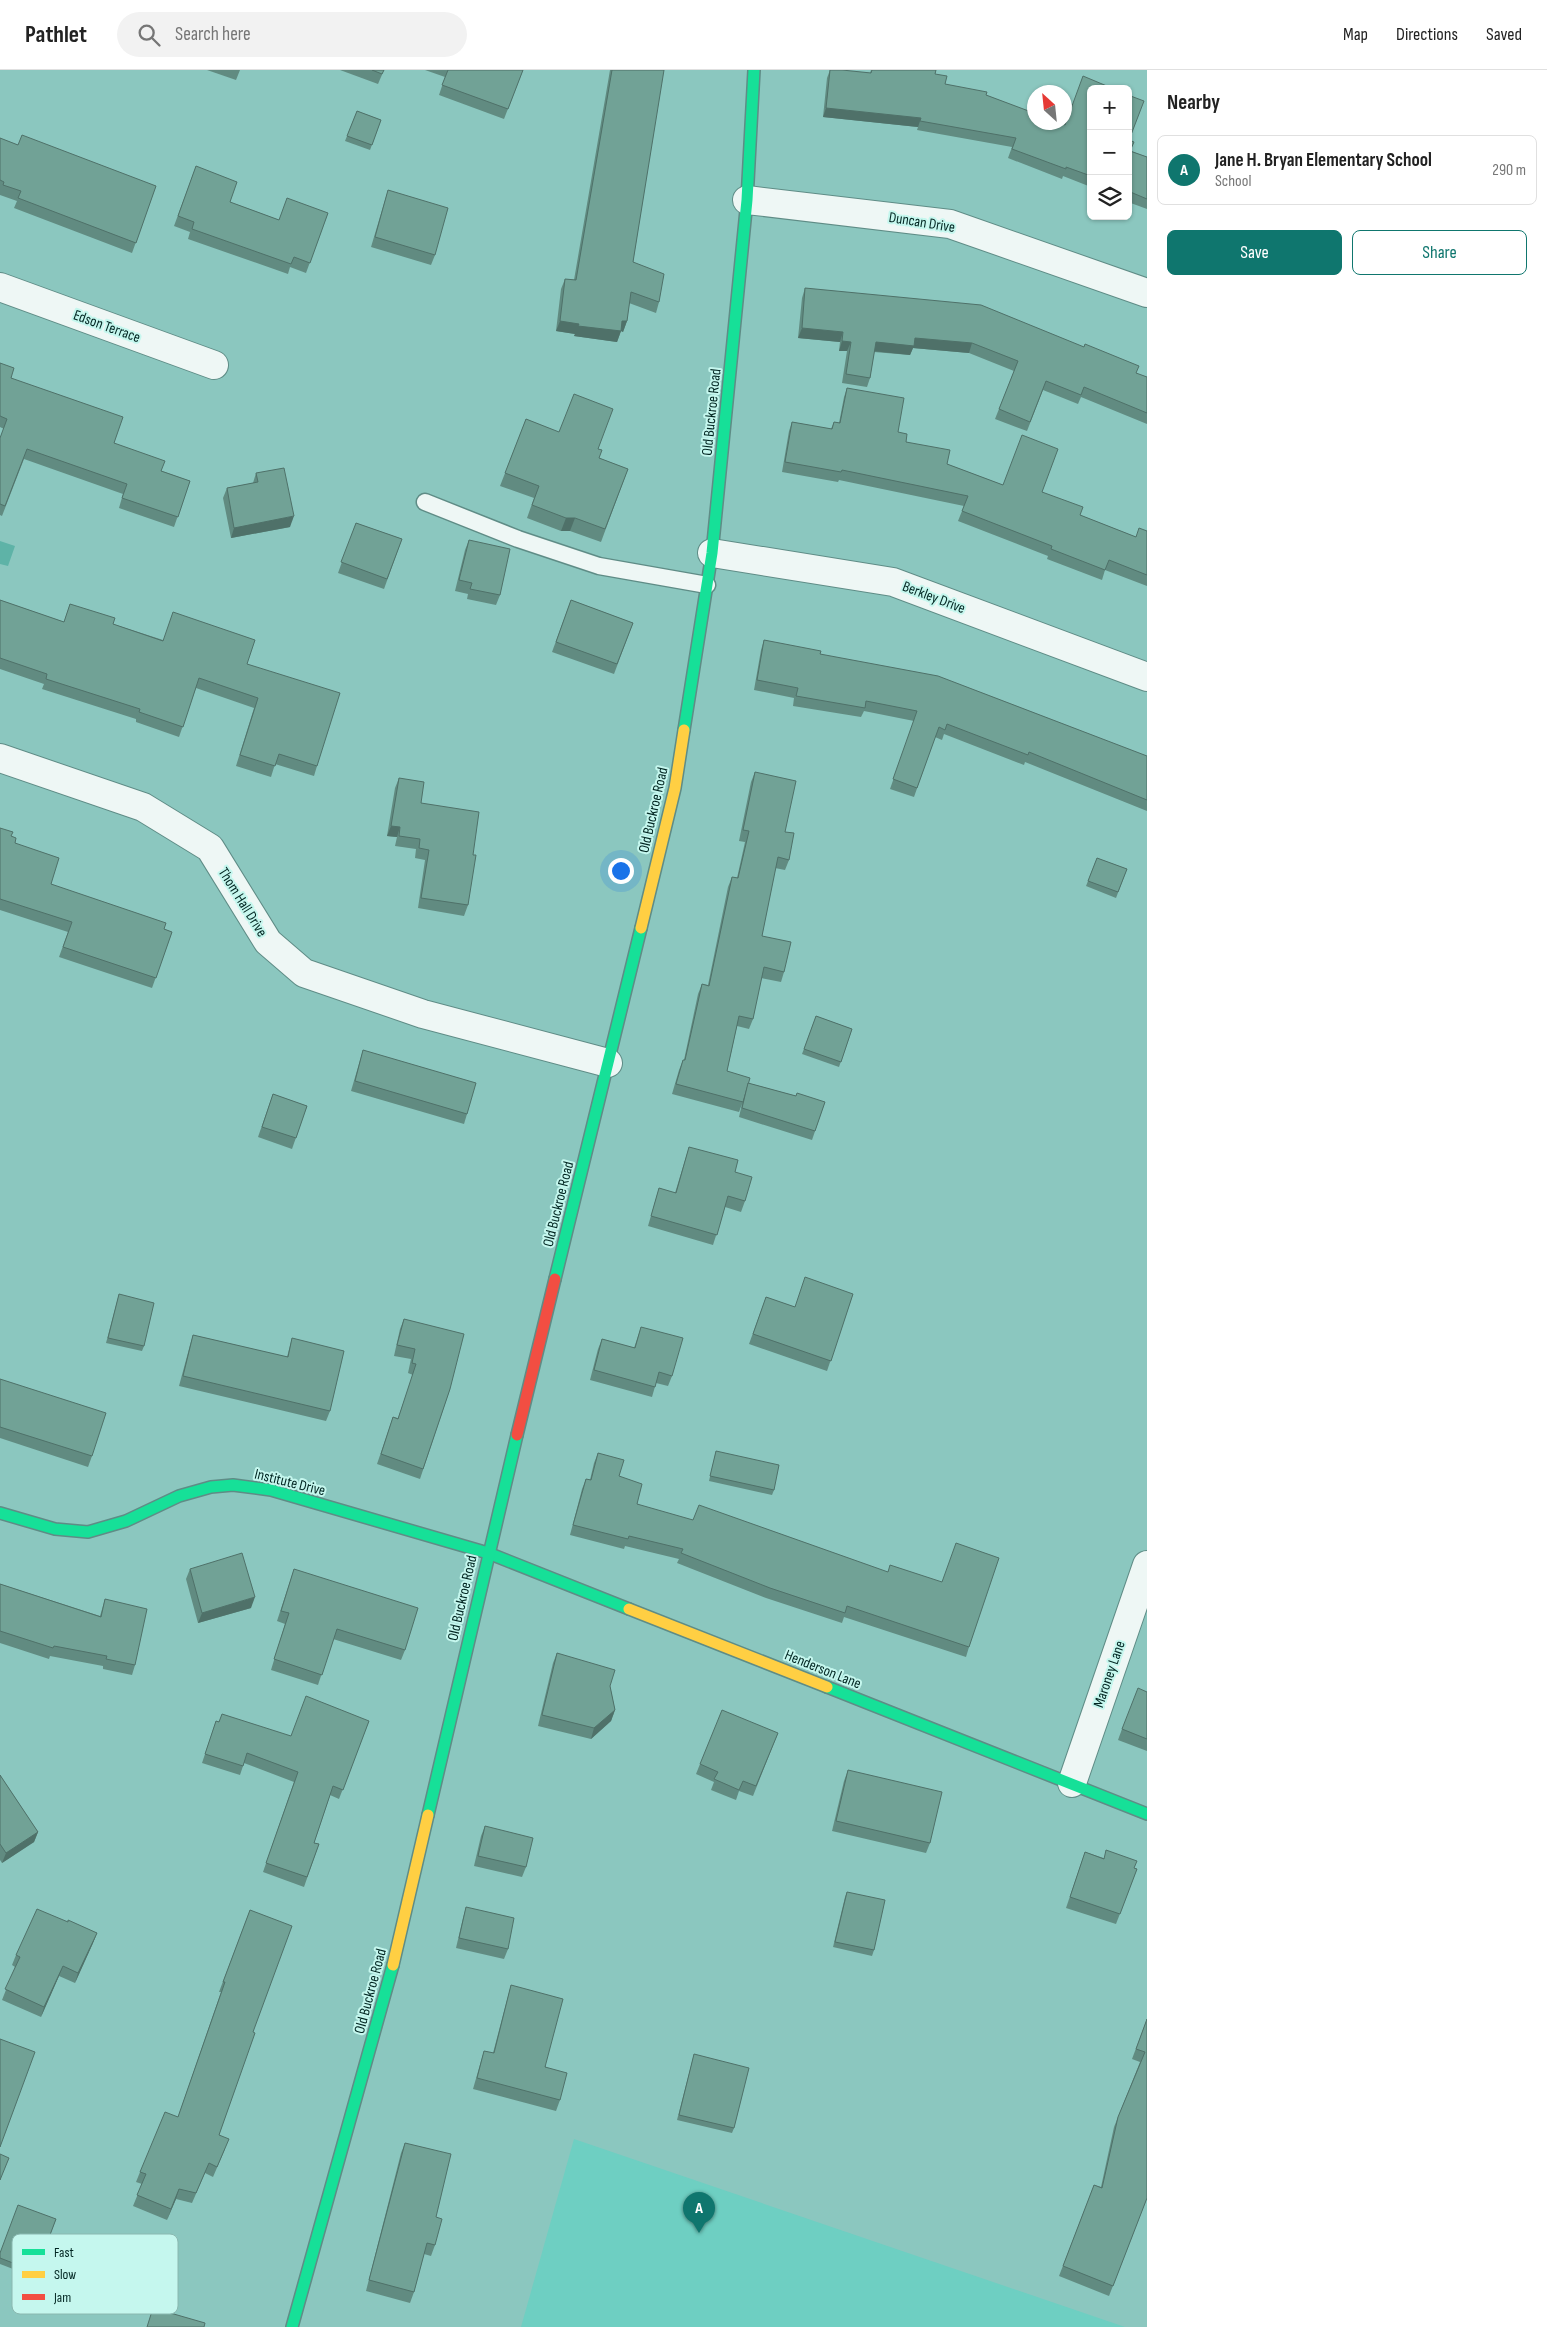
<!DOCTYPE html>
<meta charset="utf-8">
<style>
body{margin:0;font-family:"Sofia Sans Condensed",sans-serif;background:#f2f2f2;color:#222}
.controls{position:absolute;right:15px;top:15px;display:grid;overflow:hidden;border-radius:8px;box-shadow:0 1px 4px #0004}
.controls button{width:45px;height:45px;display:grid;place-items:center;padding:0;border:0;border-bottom:1px solid #e0e0e0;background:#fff;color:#222;font:25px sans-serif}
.compass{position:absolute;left:1027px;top:15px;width:45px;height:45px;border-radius:50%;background:#fff;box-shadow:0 1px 4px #0004;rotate:333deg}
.you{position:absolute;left:620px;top:800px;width:18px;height:18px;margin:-12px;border:4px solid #fff;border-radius:50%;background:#1a73e8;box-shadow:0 0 0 8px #1a73e833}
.badge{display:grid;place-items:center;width:32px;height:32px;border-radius:50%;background:#0f766e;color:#fff;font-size:16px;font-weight:700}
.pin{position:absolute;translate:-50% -41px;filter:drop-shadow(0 1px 2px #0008)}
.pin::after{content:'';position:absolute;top:26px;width:18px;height:15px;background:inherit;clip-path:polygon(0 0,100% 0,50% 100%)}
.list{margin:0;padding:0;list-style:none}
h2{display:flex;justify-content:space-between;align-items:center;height:65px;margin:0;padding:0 20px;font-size:21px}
h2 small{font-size:16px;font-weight:400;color:#767676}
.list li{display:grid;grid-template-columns:32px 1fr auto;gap:15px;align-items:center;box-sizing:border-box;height:70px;margin:0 10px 10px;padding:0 10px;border:1px solid #e0e0e0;border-radius:8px}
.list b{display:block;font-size:19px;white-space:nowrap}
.list p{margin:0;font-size:16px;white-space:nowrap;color:#767676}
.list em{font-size:16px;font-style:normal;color:#767676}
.actions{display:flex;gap:10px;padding:15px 20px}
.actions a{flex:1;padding:11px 0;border:1px solid #0f766e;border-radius:8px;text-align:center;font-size:18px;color:#0f766e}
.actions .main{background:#0f766e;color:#fff}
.icon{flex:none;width:28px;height:28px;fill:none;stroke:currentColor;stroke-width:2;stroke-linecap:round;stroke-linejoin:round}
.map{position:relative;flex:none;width:1147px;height:2257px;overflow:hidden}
header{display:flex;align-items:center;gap:30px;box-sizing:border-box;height:70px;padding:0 25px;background:#fff;border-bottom:1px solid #e0e0e0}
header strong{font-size:24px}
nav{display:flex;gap:28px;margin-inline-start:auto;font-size:18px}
.search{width:350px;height:45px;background:#f2f2f2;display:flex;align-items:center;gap:12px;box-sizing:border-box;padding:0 18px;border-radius:28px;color:#767676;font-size:19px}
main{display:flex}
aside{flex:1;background:#fff}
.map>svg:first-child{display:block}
.built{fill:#6ecfc2}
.water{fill:#5eb3a7}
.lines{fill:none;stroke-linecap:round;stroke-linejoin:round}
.lane-casing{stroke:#5f8c86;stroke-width:19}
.street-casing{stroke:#5f8c86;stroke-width:30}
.fast-casing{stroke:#5f8c86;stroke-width:14}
.slow-casing{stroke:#5f8c86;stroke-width:14}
.jam-casing{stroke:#5f8c86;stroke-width:14}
.lane{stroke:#eef7f5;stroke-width:16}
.street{stroke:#eef7f5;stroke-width:28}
.fast{stroke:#16e098;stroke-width:11}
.slow{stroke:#ffcf43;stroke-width:11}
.jam{stroke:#f24e42;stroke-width:11}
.wall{fill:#618b81}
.shaded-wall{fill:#4f7169}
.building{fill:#71a296;stroke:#4f7169}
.labels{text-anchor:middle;stroke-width:4;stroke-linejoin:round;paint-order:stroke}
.street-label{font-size:15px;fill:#012521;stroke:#c5f7ee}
.key{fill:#c5f7ee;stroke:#8ab8b0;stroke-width:1}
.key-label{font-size:14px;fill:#012521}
</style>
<header>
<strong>Pathlet</strong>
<div class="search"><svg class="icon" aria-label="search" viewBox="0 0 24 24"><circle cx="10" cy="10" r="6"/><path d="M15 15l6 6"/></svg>Search here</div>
<nav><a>Map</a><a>Directions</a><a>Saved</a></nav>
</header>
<main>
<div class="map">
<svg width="1147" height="2257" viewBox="0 0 1147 2257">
<rect width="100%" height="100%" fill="#8bc7bf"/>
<path class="built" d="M574,2069l551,188h-604z"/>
<path class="water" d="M0,471l15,5 -7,20 -8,-2z"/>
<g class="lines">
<defs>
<path id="lane" d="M425,432l93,37 81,27 108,19"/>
<g id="street">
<path d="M747,130l203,24 197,69"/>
<path d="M0,217l214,78"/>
<path d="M712,483l181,29 254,95"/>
<path d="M0,688l143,49 67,41 58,94 36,31 119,41 185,49"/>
<path d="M1072,1713l75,-218"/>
</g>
<g id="fast">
<path d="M684,660l28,-177 35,-353 7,-130"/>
<path d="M555,1209l86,-351"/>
<path d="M0,1443l55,16 33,3 38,-11 53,-25 32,-9 22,-2 38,5 217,63 141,56"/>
<path d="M827,1617l320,127"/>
<path d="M428,1745l89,-380"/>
<path d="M292,2257l101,-362"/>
</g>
<g id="slow">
<path d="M641,858l34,-140 9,-58"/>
<path d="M629,1539l198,78"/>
<path d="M393,1895l35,-150"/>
</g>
<path id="jam" d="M517,1365l38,-156"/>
</defs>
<use href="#lane" class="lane-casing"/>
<use href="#street" class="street-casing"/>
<use href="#fast" class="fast-casing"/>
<use href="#slow" class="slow-casing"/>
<use href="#jam" class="jam-casing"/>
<use href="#lane" class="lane"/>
<use href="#street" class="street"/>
<use href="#fast" class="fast"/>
<use href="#slow" class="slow"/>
<use href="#jam" class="jam"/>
</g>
<g class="wall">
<path d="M207,0h33l-4,10z"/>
<path d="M340,0h44l-6,14z"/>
<path d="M425,0h98l-19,49 -65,-24 6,-18z"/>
<path d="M610,0h53l-30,192 26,40 -3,11 -27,-10 -2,18 -4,11 -2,-1 -4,11 -43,-6 1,-2 -19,-3 5,-42 4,-10 9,1z"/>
<path d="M830,0l40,3 1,-3h65l-1,4 10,10 41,11 79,30 26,-36v98l-28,-11 -1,3 -54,-21 4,-11 -95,-17 1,-3 -95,-10 4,-39z"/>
<path d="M1128,25l1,46 2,10 16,6v52l-19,-7z"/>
<path d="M357,41l24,9 -11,30 -25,-9z"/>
<path d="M0,68l18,7 138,41 -24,67 -118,-45 3,-7 -17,-6z"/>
<path d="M196,96l34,36 49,18 49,-7 -22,60 -16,-6 -2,7 -100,-35 2,-7 -16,-6z"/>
<path d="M388,120l47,65 -4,10 -60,-18z"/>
<path d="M805,218l331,85 11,4v47l-66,-27 -3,7 -35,-14 -16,41 -32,-12 19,-48 -45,-18 -56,-5 -3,7 -36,-3 -4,26 -3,9 -25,-4 5,-32h-8l1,-9 -42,-4 4,-40z"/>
<path d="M0,293l11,15 103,65 48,28 28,10 -16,46 -55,-19 4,-14 -99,-35 -22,57 -2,-1v-77l4,-9 -4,-2z"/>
<path d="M847,318l51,44 8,10 41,22 56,21 39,7 38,23 56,22 11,-6v55l-42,-16 -3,10 -55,-21 1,-3 -90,-35 6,-15 -125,-26 -1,2 -56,-10 7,-41 3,-9 39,7 3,-7 5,1 5,-26z"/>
<path d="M526,349l72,30 1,9 29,11 -27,73 -31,-11h-9l-34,-13 7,-20 -34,-12z"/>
<path d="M256,403l34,54 -59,11 -8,-40 4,-10 26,-5z"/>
<path d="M356,453l46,16 -18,50 -46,-16z"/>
<path d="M469,470l31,55 -4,10 -29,-6 1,-5 -13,-3 10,-41z"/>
<path d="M0,530l64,22 6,-18 43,20 50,16 84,24 70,102 -3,10 -39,-12 -4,13 -35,-11 18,-58 -58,-20 -17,49 -43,-15v-3l-94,-30 2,-5 -44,-15z"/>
<path d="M571,530l62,23 -19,51 -62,-22z"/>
<path d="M764,570l56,14 327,102v55l-122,-49 -1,3 -80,-31 -2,6 -7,-3 -21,60 -24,-8 24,-68 -50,-10 -3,6 -68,-11 1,-8 -40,-8 7,-40z"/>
<path d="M755,702l30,60 4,28 -4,10 -10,-2 -13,68 22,36 -3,10 -20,-4 -8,41 -4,10 -12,-3 -10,45 21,12 48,13 29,6 -13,38 -73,-23 3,-13 -3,8 -67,-18 7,-24 4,-10h1l14,-66 4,-10 6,1 20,-98 4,-10 5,1 8,-36 -6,-1 12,-59z"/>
<path d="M399,708l22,25 52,52 -5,50 -4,11 -46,-8 7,-48 -10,-2 1,-9 -21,-3 2,-9 -10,-1 8,-48z"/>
<path d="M0,758l11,9 4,6 36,41 121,48 -20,56 -93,-31 9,-25 -68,-22z"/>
<path d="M1097,788l30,11 -11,29 -30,-12z"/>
<path d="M816,946l36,13 -13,38 -37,-13z"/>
<path d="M363,980l104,64 -3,10 -113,-33z"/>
<path d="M273,1024l34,12 -15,43 -34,-12z"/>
<path d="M689,1077l46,25 10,29 -4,11 -16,-5 -12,38 -65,-19 11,-38 16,5z"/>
<path d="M119,1224l25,52 -2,5 -36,-8z"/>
<path d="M853,1224l-26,77 -78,-27 17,-47 28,10z"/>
<path d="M404,1249l46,70 -30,90 -43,-15 16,-47 5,1 15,-43 -5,-2 3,-14 -17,-3 6,-27z"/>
<path d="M641,1257l31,49 -4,10 -12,-3 -4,14 -62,-17 8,-31 4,-10 32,9z"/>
<path d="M193,1265l94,22 5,-19 38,73 -4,10 -147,-35 11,-41z"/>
<path d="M0,1309l92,77 -4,11 -88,-29z"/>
<path d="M716,1381l58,39 -2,5 -63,-14z"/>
<path d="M598,1383l21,23 18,28 332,143 -3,10 -122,-40 -2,6 -76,-25 -89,-35 2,-4 -54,-13 -1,3 -54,-14 12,-46 4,-10 4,1 4,-17z"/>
<path d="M190,1499l61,39 -53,15 -12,-44z"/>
<path d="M294,1499l111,81 -4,10 -68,-21 -15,46 -47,-15 14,-46 -8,-3z"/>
<path d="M0,1514l100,32 5,-17 30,66 -3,10 -29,-6v-3l-53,-10 -1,3 -49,-16z"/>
<path d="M557,1583l53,33 5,24 -4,11 -20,18 -53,-13 15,-63z"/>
<path d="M1147,1622v59l-29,-11 4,-11z"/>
<path d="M216,1651l75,15 78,-15 -30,78 -9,-4 -16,48 5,1 -15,43 -41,-15 31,-90 -50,-19 -4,12 -38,-12z"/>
<path d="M778,1663l-25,63 -14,-5 -3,9 -25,-10 3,-8 -18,-8 4,-10z"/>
<path d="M848,1700l82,73 -4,10 -94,-22 12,-50z"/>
<path d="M0,1705l38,57 -4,10 -32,21 -2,-3z"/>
<path d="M485,1756l41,41 -4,10 -48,-11 7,-30z"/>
<path d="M1085,1782l52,17 -21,55 -50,-16z"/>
<path d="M847,1822l27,58 -2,6 -39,-9 12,-50z"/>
<path d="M466,1837l42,42 -4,10 -48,-11 7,-30z"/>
<path d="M250,1840l3,122 -34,103 6,14 -12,28 -8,-4 -13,30 -16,-4 -9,21 -34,-14 9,-22 -6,-2 4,-10 38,-55 43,-125h-2z"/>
<path d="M68,1852l29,11 -4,10 -18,40 -16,-7 -18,41 -39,-17 13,-33 -3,-2 4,-10z"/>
<path d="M511,1915l49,115 -4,11 -83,-22 8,-28 3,-10 9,2 15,-57z"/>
<path d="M1147,1949v179l-38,98 -50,-20 35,-91 7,2 13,-60 26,-65 -8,-3z"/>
<path d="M694,1984l40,74 -2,5 -55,-13z"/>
<path d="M405,2073l31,74 -1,28 -4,11 -7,-2 -10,38 -4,11 -44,-12 35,-138z"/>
<path d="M56,2149l-22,58 -34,-13v-11z"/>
</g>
<g class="shaded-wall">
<path d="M826,38l95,10 -3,9 -95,-10z"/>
<path d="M560,251h67l-4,11 -2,-1 -4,11 -43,-6 1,-2 -19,-3z"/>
<path d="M802,258l41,4 -3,10 -42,-4z"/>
<path d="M915,268l57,5 -3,10 -56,-5 -3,7 -38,-4 4,-9z"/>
<path d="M842,271l9,1 -4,9h-8z"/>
<path d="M294,446l-4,11 -59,11 3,-10z"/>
<path d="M566,448h9l-5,13h-9z"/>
<path d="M391,756l9,1 -3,10 -10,-1z"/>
<path d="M255,1527l-4,11 -53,15 4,-10z"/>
<path d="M615,1640l-4,11 -20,18 3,-11z"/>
<path d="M38,1762l-4,10 -32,21 4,-10z"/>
<path d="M97,1863l-4,10 -18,40 3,-10z"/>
<path d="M63,1896l-4,10 -18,41 3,-10z"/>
<path d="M179,2119l-3,10 -9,21 4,-11z"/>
</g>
<g class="building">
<path d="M372,0h12l-2,4z"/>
<path d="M448,0h75l-15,39 -66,-24z"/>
<path d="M612,0h52l-31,192 31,12 -5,28 -28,-10 -4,29h-5l-1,10 -43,-5 1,-2 -19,-3 5,-42 11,1z"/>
<path d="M830,0h12l29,3 1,-3h64l-1,4 12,2 -2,8 42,8 -1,3 48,18v9h24l7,3 18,-49 31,13h-23v87l-25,-9v2l-54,-20 4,-11 -96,-17 1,-3 -95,-10z"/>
<path d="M1128,25l16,6 -15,39 5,2 -4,9 17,6v42l-19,-8z"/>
<path d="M357,41l24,9 -9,25 -25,-9z"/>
<path d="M22,65l134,51 -20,57 -118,-45 3,-7 -18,-6 1,-3 -4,-2v-42l18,7z"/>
<path d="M196,96l41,16 -7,20 49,18 8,-22 41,15 -18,50 -16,-6 -3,7 -99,-35 2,-7 -16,-6z"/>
<path d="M388,120l60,18 -13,47 -60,-18z"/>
<path d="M805,218l176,17 103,42 1,-3 54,22 -3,7 11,4v36l-63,-26 -3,8 -35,-14 -16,41 -31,-13 19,-48 -46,-18 -57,-5 -1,8 -38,-4 -6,36 -24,-4 5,-32 -9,-1 1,-9 -41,-4z"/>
<path d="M0,293l14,5 -3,10 112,39 -9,26 51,18 -4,10 29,10 -12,36 -56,-19 5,-14 -100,-35 -22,57 -5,-2v-66l7,-19 -7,-3z"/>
<path d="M847,318l57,10 -6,34 9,2 -1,8 44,8 -3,14 56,21 19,-50 36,14 -16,43 41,15 -3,8 56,22 3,-9 8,3v44l-38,-15 -4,10 -54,-21 1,-3 -90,-35 6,-15 -126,-26 -1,2 -56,-10 7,-40 40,7 2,-7 6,1z"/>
<path d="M574,324l39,15 -15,40 4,1 -3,8 29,11 -23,60 -30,-11h-9l-34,-13 7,-19 -34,-13 21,-54 33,13z"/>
<path d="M284,398l10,48 -60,12 -7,-40 31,-6 -2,-9z"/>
<path d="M356,453l46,16 -15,40 -46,-17z"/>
<path d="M469,470l41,9 -10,46 -30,-6 2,-6 -13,-3z"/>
<path d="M0,530l64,22 6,-18 45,14 -2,6 50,17 10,-29 82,28 -8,24 93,29 -23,73 -38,-12 -4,12 -35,-11 18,-57 -59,-20 -16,49 -44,-15 1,-3 -94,-30 1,-5 -47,-16z"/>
<path d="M571,530l62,23 -16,41 -61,-22z"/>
<path d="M764,570l57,11 -1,3 118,22 209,80v44l-118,-48 -1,3 -81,-31 -2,6 -6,-3 -22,61 -24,-9 24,-68 -51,-10 -1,7 -69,-12 2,-8 -41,-8z"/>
<path d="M755,702l41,9 -11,51 9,1 -5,27 -11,-3 -16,79 29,6 -7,30 -20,-5 -11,52 -14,-3 -12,55 23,7 -7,24 -67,-18 7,-24h2l17,-76 7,2 23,-109 6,1 11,-47 -6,-1z"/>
<path d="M399,708l25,4 -3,21 58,9 -6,43h3l-8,50 -47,-7 8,-48 -10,-2 1,-9 -21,-3 1,-9 -9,-1z"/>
<path d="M0,758l13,4 -2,4 5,2 -1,5 44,15 -8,26 115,39 -2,6 8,3 -16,46 -93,-31 9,-25 -72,-23z"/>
<path d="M1097,788l30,11 -9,23 -30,-11z"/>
<path d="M816,946l36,13 -11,33 -37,-13z"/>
<path d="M363,980l113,33 -9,31 -112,-33z"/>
<path d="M748,1013l48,13 1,-3 28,9 -10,29 -73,-23z"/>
<path d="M273,1024l34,12 -11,32 -34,-11z"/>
<path d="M689,1077l49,13 -3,12 17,5 -7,24 -17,-5 -11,39 -66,-19 8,-28 17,5z"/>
<path d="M805,1207l48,17 -22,67 -78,-27 13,-37 29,10z"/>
<path d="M119,1224l35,9 -10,43 -36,-8z"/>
<path d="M404,1249l60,15 -14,55 -27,80 -42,-15 12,-37 5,2 18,-55 -4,-1 3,-14 -18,-4z"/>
<path d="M641,1257l42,11 -11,38 -13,-4 -4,15 -61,-17 8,-31 33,9z"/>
<path d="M193,1265l95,22 4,-19 52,13 -14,60 -147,-35z"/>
<path d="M0,1309l106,34 -14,43 -92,-29z"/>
<path d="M716,1381l63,14 -5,25 -64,-14z"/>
<path d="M598,1383l26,7 -5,16 23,8 -5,20 56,16 6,-15 189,67 2,-7 52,17 14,-39 43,15 -30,89 -122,-41 -2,7 -75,-25 -89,-35 2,-4 -54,-13 -1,3 -55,-14 13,-46 5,1z"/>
<path d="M242,1483l13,44 -53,16 -12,-44z"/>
<path d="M294,1499l124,39 -13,42 -68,-21 -15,46 -48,-16 15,-46 -8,-2z"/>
<path d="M0,1514l101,33 4,-18 42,10 -12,56 -29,-6 1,-3 -53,-10 -1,2 -53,-17z"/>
<path d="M557,1583l58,17 -5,16 5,24 -21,18 -52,-13z"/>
<path d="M1138,1618l9,4v47l-25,-10z"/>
<path d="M306,1626l63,25 -26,69 -10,-4 -19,57 5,1 -12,33 -41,-14 32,-91 -51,-19 -4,13 -38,-12 11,-33 3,1 3,-8 69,22z"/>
<path d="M722,1640l56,23 -22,53 -13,-5 -4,9 -25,-11 4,-7 -18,-8z"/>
<path d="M848,1700l94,22 -12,51 -94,-22z"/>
<path d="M0,1705l38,57 -32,21 -6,-9z"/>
<path d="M485,1756l48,12 -7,29 -48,-11z"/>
<path d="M1106,1780l31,11 -3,7 3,1 -17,45 -50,-17 15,-45 19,7z"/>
<path d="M847,1822l38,8 -11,50 -39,-8z"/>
<path d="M466,1837l48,11 -6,31 -49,-11z"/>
<path d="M37,1839l31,13v-2l29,13 -19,40 -15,-7 -19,41 -39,-18 15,-32 -4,-2z"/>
<path d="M250,1840l42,16 -39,106 2,1 -36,102 10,4 -12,28 -8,-4 -13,30 -17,-4 -8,20 -34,-14 9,-21 -6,-2 25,-60 13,5 47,-135h-2z"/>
<path d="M511,1915l52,14 -18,68 22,6 -7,27 -83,-22 7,-27 10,2z"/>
<path d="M1147,1949v179l-34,88 -50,-20 31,-81 8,3 16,-71 27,-65 -9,-3z"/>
<path d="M0,1969l35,13 -35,95z"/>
<path d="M694,1984l55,14 -15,60 -55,-13z"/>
<path d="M405,2073l46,11 -15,63 6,2 -7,26 -8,-2 -13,49 -45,-12z"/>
<path d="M0,2084l9,4 -9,22z"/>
<path d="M18,2135l38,14 -20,53 -36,-14v-5z"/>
<path d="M153,2238l52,15 -1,4h-57z"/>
</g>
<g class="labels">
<g class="street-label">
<text transform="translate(922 152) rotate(9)" y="5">Duncan Drive</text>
<text transform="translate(107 256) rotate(20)" y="5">Edson Terrace</text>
<text transform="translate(711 342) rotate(-84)" y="5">Old Buckroe Road</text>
<text transform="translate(934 527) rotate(21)" y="5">Berkley Drive</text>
<text transform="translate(653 740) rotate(-77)" y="5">Old Buckroe Road</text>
<text transform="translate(243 832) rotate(58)" y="5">Thom Hall Drive</text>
<text transform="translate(558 1134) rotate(-76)" y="5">Old Buckroe Road</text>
<text transform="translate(290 1412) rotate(14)" y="5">Institute Drive</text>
<text transform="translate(462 1528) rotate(-77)" y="5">Old Buckroe Road</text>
<text transform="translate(823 1599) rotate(22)" y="5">Henderson Lane</text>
<text transform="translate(1109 1604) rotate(-71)" y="5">Maroney Lane</text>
<text transform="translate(370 1921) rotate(-75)" y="5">Old Buckroe Road</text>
</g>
</g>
<rect x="12" y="2164" width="166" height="80" rx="8" class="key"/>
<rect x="22" y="2179" width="23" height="6" fill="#16e098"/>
<rect x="22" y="2201" width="23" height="7" fill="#ffcf43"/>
<rect x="22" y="2224" width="23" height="6" fill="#f24e42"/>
<g class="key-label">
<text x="54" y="2187">Fast</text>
<text x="54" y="2209">Slow</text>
<text x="54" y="2232">Jam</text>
</g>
</svg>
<div class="controls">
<button>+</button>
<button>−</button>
<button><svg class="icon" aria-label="layers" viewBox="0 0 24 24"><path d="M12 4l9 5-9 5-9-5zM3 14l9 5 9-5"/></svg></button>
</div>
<svg class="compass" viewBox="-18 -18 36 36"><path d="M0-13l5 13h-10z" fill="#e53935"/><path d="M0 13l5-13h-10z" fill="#767676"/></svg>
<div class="you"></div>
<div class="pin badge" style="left:699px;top:2163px">A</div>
</div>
<aside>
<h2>Nearby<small></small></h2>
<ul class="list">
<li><span class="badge">A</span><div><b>Jane H. Bryan Elementary School</b><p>School</p></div><em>290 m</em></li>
</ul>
<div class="actions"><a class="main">Save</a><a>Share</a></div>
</aside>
</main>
